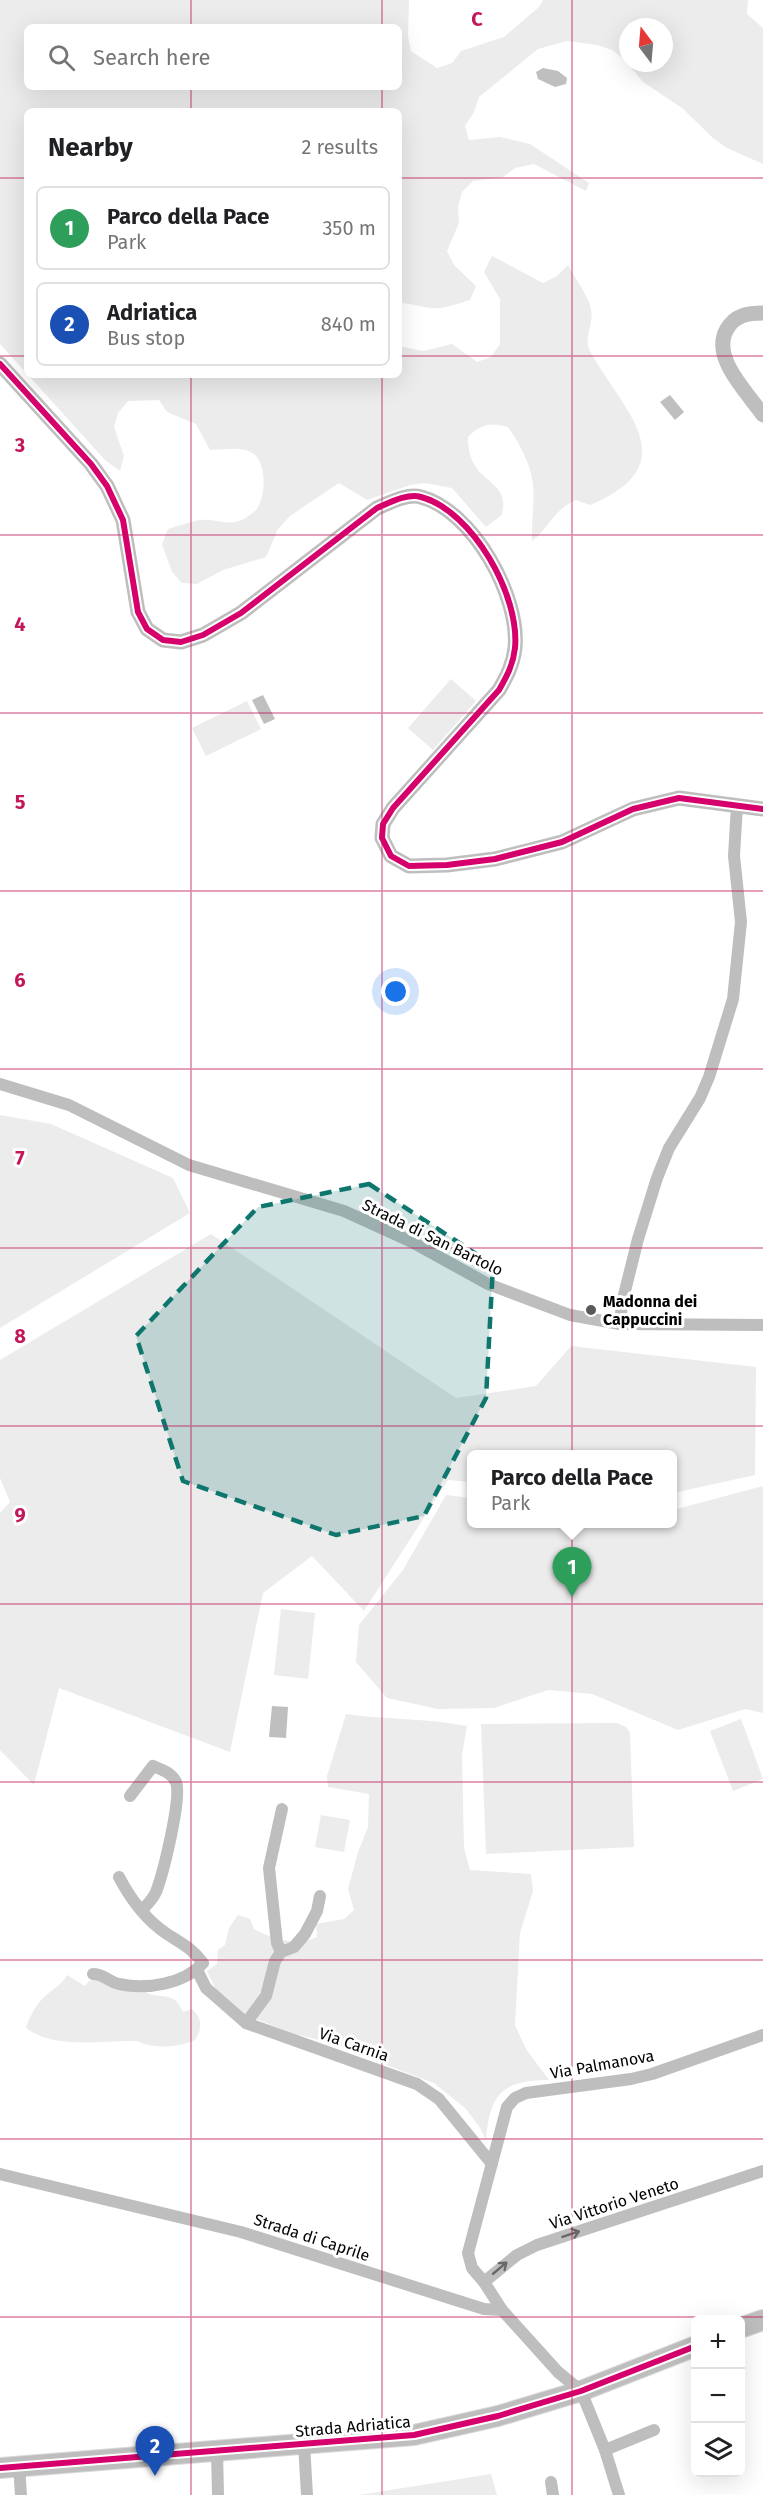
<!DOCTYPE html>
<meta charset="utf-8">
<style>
body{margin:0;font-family:"Fira Sans",sans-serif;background:#f6f6f6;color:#202124}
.controls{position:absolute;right:18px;bottom:18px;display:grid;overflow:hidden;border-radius:9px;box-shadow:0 6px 24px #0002}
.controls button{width:54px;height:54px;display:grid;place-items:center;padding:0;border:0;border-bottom:2px solid #e0e0e0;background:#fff;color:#202124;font:30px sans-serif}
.compass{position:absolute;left:619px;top:18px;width:54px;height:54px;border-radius:50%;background:#fff;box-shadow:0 6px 24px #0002;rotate:344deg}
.you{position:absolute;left:396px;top:992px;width:21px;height:21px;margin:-15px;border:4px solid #fff;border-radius:50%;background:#1a73e8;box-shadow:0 0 0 9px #1a73e833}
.badge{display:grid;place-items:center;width:39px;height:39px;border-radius:50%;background:#595959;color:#fff;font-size:20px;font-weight:700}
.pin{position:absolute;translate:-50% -50px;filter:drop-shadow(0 2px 3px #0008)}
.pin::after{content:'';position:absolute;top:32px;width:21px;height:18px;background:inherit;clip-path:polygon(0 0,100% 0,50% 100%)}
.popup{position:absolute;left:467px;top:1450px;width:210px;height:78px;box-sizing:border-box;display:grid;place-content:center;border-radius:9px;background:#fff;filter:drop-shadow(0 2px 4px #0005);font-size:20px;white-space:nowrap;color:#757577}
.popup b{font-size:22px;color:#202124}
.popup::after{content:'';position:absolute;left:50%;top:100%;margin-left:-12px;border:12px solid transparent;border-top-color:#fff}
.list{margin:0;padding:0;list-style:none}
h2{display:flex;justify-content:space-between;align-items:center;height:78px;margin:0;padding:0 24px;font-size:26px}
h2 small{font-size:20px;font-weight:400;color:#757577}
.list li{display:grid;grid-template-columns:39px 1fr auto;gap:18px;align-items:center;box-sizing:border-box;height:84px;margin:0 12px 12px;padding:0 12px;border:2px solid #e0e0e0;border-radius:9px}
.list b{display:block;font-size:22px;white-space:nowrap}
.list p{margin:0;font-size:20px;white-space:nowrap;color:#757577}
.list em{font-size:20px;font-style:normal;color:#757577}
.icon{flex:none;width:33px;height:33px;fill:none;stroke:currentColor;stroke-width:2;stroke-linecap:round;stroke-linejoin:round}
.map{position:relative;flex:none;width:763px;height:2495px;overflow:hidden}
.search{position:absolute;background:#fff;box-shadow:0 6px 24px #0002;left:24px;top:24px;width:378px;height:66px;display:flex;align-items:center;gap:15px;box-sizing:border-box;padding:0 21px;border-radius:9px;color:#757577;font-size:22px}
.panel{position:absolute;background:#fff;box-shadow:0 6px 24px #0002;left:24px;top:108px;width:378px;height:270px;border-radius:9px}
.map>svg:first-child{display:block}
.green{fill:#ececec;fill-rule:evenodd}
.water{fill:#bfbfbf}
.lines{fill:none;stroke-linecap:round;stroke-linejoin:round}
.primary-casing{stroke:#dbdbdb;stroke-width:22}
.minor{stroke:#bebebe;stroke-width:12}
.tertiary{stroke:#bebebe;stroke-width:15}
.primary{stroke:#bebebe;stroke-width:20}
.cycleway-casing{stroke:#fff;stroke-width:10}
.cycleway{stroke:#d6006c;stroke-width:6}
.oneway{stroke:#686868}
.marked{fill:#0f766e;fill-opacity:0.2;stroke:#0f766e;stroke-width:4.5;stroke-dasharray:12 8;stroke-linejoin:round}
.grid{fill:none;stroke:#c2185b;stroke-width:1.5;stroke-opacity:0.55}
.poi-dot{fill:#595959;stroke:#fff;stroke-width:2}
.labels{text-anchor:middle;stroke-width:6;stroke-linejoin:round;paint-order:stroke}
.street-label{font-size:16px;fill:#000;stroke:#fff}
.poi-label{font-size:16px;font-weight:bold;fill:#000;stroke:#fff;text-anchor:start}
.grid-label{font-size:20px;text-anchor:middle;font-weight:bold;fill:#c2185b;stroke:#fff;stroke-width:6;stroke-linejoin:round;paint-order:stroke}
</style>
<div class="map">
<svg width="763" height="2495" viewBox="0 0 763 2495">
<rect width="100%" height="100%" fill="#fff"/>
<g class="green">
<path d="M0,0h409l-1,36 3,15 26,17 15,-5 9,-12 43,-14 35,-30 4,-7h205l-1,14 16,14v136l-36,-16 -13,-9 -32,-31 -39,-26 -19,-23 -12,-9 -15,-5 -30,-4 -29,8 -59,48 -5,15 -9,14 4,14 31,-3 30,7 59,39 -3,8 -52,-27 -19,4 -12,9 -30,4 -11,11 -4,15 1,16 -12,28 7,14 22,21 -6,14c-9,3 -19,6 -28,8 -14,2 -29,-5 -43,-5v-192h-372v263l-27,-30zM27,27h372v60h-372zM628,27h36v36h-36z"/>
<path d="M492,256l51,27 14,-7 11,-11c6,12 22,33 23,45 3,14 -8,28 -1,41 31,58 100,112 0,154l-14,-5c-24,11 -25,26 -44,41 -1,-19 3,-38 1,-57 -2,-20 -14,-41 -25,-57 -17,-5 -27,-3 -40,10 0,44 32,40 35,64 1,4 -1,10 -1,14l-16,12 -34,-39 -28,-5 -14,2 -43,15 -28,-17 -49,33 -12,13 -12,28 -43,13 -26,14 -15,-1 -10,-11 -10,-28 6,-15c10,-3 21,-7 31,-9 17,-2 29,7 45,-1 3,-2 9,-6 11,-8 11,-12 12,-45 0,-56 -11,-10 -32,-5 -45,-5l-14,-26 -29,-12 -8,-12 -31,1 -10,12 -4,14 10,29 -4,15 -15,-11 -77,-85h371v-29l24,5 29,-7 25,18 14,-5 9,-13v-45l-16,-27z"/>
<path d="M451,679l25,22 -43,49 -25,-22z"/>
<path d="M247,701l14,28 -55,27 -14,-28z"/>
<path d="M0,1115l51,9 122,54 17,35 -190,115z"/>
<path d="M211,1234l245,164 80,-12 35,-40 185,21 -1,108 -82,18 -1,-39h-200l-1,28 -23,-2 -84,131 -52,-55 -49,37 -33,159 -171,-64 -25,97 -34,-35v-237l10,-11 -10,-24v-118z"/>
<path d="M763,1486v227l-18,-4 -67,21 -86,-36 -44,-4 -54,18 -56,1 -51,-11 -31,-36 3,-37 44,-55 43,-75 25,3 1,26h200l1,-14z"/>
<path d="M281,1609l34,4 -7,66 -34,-4z"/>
<path d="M346,1714c40,6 80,4 121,12l-5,29 2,93 6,22 61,4 2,17 -13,42 -5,92 11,24 23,31c-48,0 -59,15 -63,60l-6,-12 -14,-19 -32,-26 -77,-29 -14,-8 -52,-13 -32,-13 -14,-3 -30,-29 -8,-17 10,-7 1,-14 7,-5 4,-17 9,-13 12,4 4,10c18,10 44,18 63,8l-1,-13 28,-5 10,-9 -6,-21 10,-37 10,-25 1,-33 -41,-7 -1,-11z"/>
<path d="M741,1719l22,60 -30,12 -23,-60z"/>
<path d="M617,1723l9,4 4,6 4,114 -148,7 -5,-130z"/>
<path d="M321,1815l29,5 -6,32 -29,-5z"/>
<path d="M67,1975l18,11 4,-5 9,-2 44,9c9,13 26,3 36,15 2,2 3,6 5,9l9,-3c11,9 10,21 3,31 -17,8 -41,9 -58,1 -36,-1 -82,9 -111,-13 3,-10 10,-23 17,-30 8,-8 19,-13 24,-23z"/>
<path d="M491,2474l6,21h-138z"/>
</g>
<g class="water">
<path d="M543,68l15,3 9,7 -1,6 -11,3 -17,-8 -2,-7z"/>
<path d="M670,395l14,17 -9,8 -15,-18z"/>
<path d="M263,695l12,24 -11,5 -12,-24z"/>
<path d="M272,1706l16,1 -2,31 -17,-1z"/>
</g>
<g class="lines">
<defs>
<g id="primary">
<path d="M740,2328l23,-8"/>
<path d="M0,2468l414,-33 84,-19 83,-25 115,-45"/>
</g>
</defs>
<use href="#primary" class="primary-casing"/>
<g class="minor">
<path d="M0,1084l69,21 120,60 155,46 68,31 76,42 82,31 50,9 143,1"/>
<path d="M620,1324l2,-21 16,-64 19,-61 12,-30 31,-50 9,-21 24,-78 8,-77 -7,-66 3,-51"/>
<path d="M130,1796l23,-30c9,4 18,6 23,16 6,16 -13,92 -20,110 -3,7 -9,13 -14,18"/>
<path d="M281,1952l-4,-9 -8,-75 13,-59"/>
<path d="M197,1970l9,18 40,35 171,61 22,15 53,65"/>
<path d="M93,1974c11,0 16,8 26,10 28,6 65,0 84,-21 -10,-14 -22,-20 -36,-29 -21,-14 -37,-36 -48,-57"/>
<path d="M246,2023l20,-27 9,-35 6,-9 13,-5 11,-13 12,-23 3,-15"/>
<path d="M0,2174l241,58 243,77 18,1"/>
<path d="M484,2282l33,-27 20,-10 226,-74"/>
<path d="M654,2430l-49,20 -24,-59 -23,-19 -56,-62 -18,-28 -12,-14 -4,-15 39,-146 8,-9 11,-5 105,-14 21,-5 111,-39"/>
<path d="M304,2444l3,51"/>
<path d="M605,2450l14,45"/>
<path d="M217,2451l1,44"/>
<path d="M19,2466l2,29"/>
<path d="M551,2482l2,13"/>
</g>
<g class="tertiary">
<path d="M763,313c-15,0 -28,2 -36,16 -17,28 21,64 36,86"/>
<path d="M0,364l91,100 16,22 16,34 15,92 9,17 16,11 18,2 22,-7 38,-22 136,-105c12,-5 30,-15 44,-11 52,14 99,99 94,151 -2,17 -8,28 -16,42l-106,118 -10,16 -1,14 9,18 18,10 38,-1 48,-6 67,-17 71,-33 46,-11 84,11"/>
</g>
<use href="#primary" class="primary"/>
<defs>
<g id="cycleway">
<path d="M0,364l91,100 16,22 16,34 15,92 9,17 16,11 18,2 22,-7 38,-22 136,-105c12,-5 30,-15 44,-11 52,14 99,99 94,151 -2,17 -8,28 -16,42l-106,118 -10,16 -1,14 9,18 18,10 38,-1 48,-6 67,-17 71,-33 46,-11 84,11"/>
<path d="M0,2468l414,-33 84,-19 83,-25 115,-45"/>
</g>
</defs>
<use href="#cycleway" class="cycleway-casing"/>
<use href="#cycleway" class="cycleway"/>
</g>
<defs><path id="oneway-shaft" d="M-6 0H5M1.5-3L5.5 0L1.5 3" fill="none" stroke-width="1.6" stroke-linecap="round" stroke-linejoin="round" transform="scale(1.5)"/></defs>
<g class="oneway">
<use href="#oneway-shaft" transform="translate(571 2234) rotate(-18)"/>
<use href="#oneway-shaft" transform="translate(500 2268) rotate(-40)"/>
</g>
<path class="marked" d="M369,1184l124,81 -7,133 -62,118 -88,19 -153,-54 -47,-145 122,-129z"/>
<path class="grid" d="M191,0v27M382,0v27M572,0v2495M191,87v24M382,87v24M0,178h27M399,178h364M0,356h27M399,356h364M191,375v2120M382,375v2120M0,535h763M0,713h763M0,891h763M0,1069h763M0,1248h763M0,1426h763M0,1604h763M0,1782h763M0,1960h763M0,2139h763M0,2317h763"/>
<circle class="poi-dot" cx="591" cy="1310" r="6"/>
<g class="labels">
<g class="street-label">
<text transform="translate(433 1237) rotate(26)" y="6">Strada di San Bartolo</text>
<text transform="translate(354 2044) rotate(19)" y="6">Via Carnia</text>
<text transform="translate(602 2064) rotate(-10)" y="6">Via Palmanova</text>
<text transform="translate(614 2203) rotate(-18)" y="6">Via Vittorio Veneto</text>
<text transform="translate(312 2237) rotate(18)" y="6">Strada di Caprile</text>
<text transform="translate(353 2426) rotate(-5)" y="6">Strada Adriatica</text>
</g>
<g class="poi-label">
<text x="603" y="1307">Madonna dei<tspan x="603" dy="18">Cappuccini</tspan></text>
</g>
</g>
<g class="grid-label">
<text x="477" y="26">C</text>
<text x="20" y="452">3</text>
<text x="20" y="631">4</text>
<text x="20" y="809">5</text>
<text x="20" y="987">6</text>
<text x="20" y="1165">7</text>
<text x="20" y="1343">8</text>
<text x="20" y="1522">9</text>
</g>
</svg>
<div class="controls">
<button>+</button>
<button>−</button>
<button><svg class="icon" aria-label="layers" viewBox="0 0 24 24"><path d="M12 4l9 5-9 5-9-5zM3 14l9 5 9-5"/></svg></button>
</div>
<svg class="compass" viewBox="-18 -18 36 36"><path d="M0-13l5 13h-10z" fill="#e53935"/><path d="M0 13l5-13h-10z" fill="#757577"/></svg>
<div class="you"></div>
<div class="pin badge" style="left:572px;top:1597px;background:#2e9e5b">1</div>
<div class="popup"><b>Parco della Pace</b>Park</div>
<div class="pin badge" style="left:155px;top:2476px;background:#1a4fb4">2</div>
<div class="search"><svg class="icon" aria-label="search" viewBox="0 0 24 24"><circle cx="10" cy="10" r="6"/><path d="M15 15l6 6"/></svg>Search here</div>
<section class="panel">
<h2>Nearby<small>2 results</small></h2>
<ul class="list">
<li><span class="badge" style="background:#2e9e5b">1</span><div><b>Parco della Pace</b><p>Park</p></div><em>350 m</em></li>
<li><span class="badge" style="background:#1a4fb4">2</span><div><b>Adriatica</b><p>Bus stop</p></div><em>840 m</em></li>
</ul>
</section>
</div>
